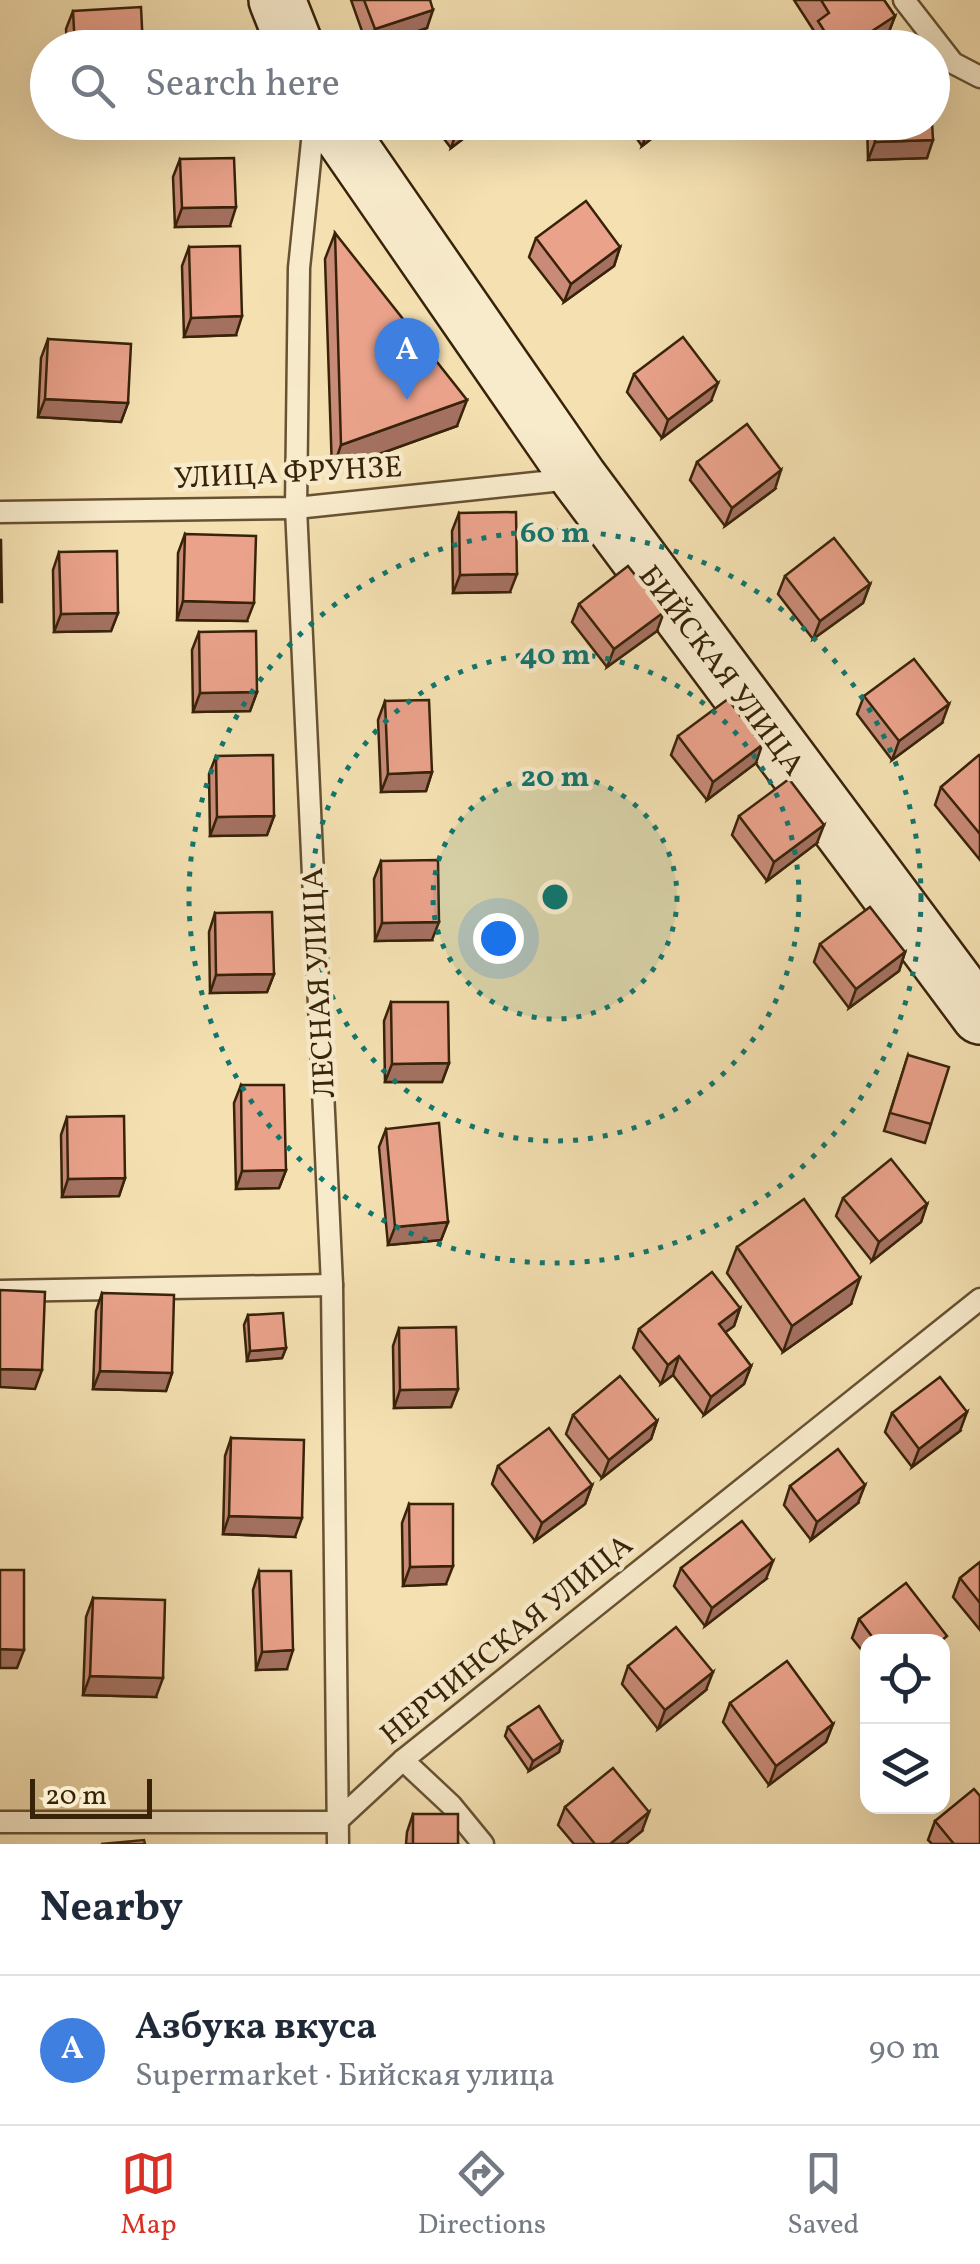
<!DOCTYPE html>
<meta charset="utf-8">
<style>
body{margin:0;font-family:Vollkorn,serif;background:#f6f6f7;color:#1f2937}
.controls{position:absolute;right:30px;bottom:30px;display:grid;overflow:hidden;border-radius:20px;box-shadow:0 10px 40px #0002}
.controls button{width:90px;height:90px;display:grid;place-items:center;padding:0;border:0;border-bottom:2px solid #e0e1e3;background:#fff;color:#1f2937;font:50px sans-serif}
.scale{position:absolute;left:30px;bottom:25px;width:122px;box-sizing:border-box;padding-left:10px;border:5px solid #382309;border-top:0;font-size:28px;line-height:35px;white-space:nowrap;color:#382309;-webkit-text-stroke:8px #f8ebcc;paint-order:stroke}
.you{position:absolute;left:498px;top:938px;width:35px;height:35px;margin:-25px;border:8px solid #fff;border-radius:50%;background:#1a73e8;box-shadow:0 0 0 15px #1a73e833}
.badge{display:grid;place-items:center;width:65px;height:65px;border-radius:50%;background:#d93025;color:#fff;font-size:32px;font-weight:700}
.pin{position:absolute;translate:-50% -82px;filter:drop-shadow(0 2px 5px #0008)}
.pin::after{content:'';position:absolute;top:52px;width:35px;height:30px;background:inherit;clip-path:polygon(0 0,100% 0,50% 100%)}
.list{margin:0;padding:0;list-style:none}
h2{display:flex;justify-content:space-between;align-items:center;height:130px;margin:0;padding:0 40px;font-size:42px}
h2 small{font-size:32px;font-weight:400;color:#747a83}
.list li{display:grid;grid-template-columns:65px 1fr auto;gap:30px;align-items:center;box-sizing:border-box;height:150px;padding:0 40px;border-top:2px solid #e0e1e3}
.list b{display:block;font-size:38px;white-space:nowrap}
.list p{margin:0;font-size:32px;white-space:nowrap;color:#747a83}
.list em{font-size:32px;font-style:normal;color:#747a83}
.icon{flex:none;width:55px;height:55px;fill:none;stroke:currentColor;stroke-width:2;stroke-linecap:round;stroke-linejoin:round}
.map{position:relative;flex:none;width:980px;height:1844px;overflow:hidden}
.search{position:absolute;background:#fff;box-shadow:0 10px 40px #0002;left:30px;right:30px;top:30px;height:110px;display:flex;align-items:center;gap:25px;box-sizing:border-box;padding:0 35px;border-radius:55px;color:#747a83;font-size:38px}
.sheet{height:280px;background:#fff}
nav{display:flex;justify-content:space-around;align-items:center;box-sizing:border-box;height:140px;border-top:2px solid #e0e1e3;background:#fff;font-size:28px;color:#747a83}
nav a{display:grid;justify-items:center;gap:5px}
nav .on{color:#d93025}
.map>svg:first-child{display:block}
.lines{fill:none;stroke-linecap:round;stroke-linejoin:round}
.lane-casing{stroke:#675233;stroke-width:25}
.secondary-casing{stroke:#382309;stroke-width:60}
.lane{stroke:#f8ebcc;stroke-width:20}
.secondary{stroke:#f8ebcc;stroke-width:55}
.wall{fill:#c98b78;stroke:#382309;stroke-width:2.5}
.shaded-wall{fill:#a47161;stroke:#382309;stroke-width:2.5}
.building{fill:#eaa28b;stroke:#382309;stroke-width:2.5}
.ring{fill:none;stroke:#0f766e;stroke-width:5;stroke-dasharray:5 10}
.labels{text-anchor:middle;stroke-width:9;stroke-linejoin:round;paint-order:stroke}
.street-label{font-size:30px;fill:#382309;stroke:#f8ebcc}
.centre{fill:#0f766e;stroke:#f8ebcc;stroke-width:5}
.ring-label{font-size:30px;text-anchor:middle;font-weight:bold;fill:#0f766e;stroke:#f8ebcc;stroke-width:9;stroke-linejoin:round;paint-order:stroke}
</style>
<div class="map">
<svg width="980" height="1844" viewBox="0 0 980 1844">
<rect width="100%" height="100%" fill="#f4e0b1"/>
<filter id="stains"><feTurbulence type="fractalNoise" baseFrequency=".002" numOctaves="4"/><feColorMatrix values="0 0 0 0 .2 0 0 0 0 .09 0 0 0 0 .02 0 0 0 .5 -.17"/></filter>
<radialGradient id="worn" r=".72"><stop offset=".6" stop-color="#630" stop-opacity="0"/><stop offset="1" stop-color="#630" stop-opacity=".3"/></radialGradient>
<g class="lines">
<defs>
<g id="lane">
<path d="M904,0l49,63 27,14"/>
<path d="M314,122l-15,146 -3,240 36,777 6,559"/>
<path d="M0,512l296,-4 276,-29"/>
<path d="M0,1291l332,-6"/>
<path d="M403,1760l48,45 32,39"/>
<path d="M0,1822h336l67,-62 577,-461"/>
</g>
<g id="secondary">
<path d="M277,0l19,48"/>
<path d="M333,122l246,356 401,538"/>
</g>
</defs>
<use href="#lane" class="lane-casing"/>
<use href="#secondary" class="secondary-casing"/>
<use href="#lane" class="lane"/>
<use href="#secondary" class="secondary"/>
</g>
<g class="wall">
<path d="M351,0h79l-3,28 -59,20z"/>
<path d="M794,0h90l11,16 -10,26 -9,6 -68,-1 6,-16z"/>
<path d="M73,11l70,37h-76l-1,-19z"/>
<path d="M431,122h54l-34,26z"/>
<path d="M625,122h48l-31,24z"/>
<path d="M867,122h65l-5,36 -59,2z"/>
<path d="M180,159l50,67 -55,1 -2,-50z"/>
<path d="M335,233l122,193 -125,45 -7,-212z"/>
<path d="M536,238l84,9 -6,19 -50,36 -35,-45z"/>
<path d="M189,247l47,88 -52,2 -2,-71z"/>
<path d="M48,339l80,64 -7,19 -83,-5 3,-59z"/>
<path d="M634,374l77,27 -49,37 -35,-46z"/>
<path d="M697,462l78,27 -50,37 -35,-46z"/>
<path d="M459,513l51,79 -57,1 -1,-62z"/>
<path d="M185,534l62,87 -70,-1 1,-67z"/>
<path d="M59,552l59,61 -7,18 -57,1 -1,-62z"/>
<path d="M785,576l85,8 -7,19 -50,36 -35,-45z"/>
<path d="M579,604l78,27 -50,36 -35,-45z"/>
<path d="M199,632l58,60 -7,19 -57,1 -1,-62z"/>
<path d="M864,696l78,27 -50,37 -35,-46z"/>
<path d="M385,701l47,71 -6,19 -45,1 -3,-72z"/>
<path d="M678,736l78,27 -49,37 -36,-45z"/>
<path d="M980,755v105l-45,-55 6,-18z"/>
<path d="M216,756l58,60 -7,19 -57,1 -1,-62z"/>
<path d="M739,816l78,27 -50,38 -35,-46z"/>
<path d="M381,861l51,79 -57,1 -1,-62z"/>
<path d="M215,913l59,61 -7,18 -57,1 -1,-61z"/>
<path d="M820,944l85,8 -6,19 -50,37 -35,-46z"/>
<path d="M391,1002l58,61 -7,19h-57l-1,-61z"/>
<path d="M908,1055l23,69 -6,19 -41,-12z"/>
<path d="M241,1085l45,85 -7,18 -43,1 -2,-86z"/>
<path d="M67,1117l58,61 -6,18 -57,1 -1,-62z"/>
<path d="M386,1129l62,93 -7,18 -53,5 -9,-98z"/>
<path d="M843,1198l84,6 -6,18 -49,39 -36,-45z"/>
<path d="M737,1247l114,57 -68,48 -56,-79z"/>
<path d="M102,1293l70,80 -6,18 -73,-2 3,-78z"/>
<path d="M740,1308l-6,18 -9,6 26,34 -7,18 -40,31 -31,-40 -12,9 -28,-36 6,-19z"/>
<path d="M248,1315l38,33 -4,10 -35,3 -3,-36z"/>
<path d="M399,1328l59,61 -7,18 -57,1 -1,-62z"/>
<path d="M892,1413l68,18 -48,36 -27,-35z"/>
<path d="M573,1415l84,6 -6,18 -49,39 -36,-44z"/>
<path d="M231,1438l64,99 -72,-3 2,-78z"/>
<path d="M498,1466l94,19 -7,19 -50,37 -43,-57z"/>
<path d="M790,1486l68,17 -47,37 -27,-35z"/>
<path d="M409,1504l37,80 -43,2 -1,-63z"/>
<path d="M980,1562v68l-27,-33 7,-19z"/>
<path d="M681,1568l85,11 -61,47 -31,-40z"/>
<path d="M259,1571l28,98 -31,1 -3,-80z"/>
<path d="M93,1598l63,99 -73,-2 3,-78z"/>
<path d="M859,1619l83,23h-74v16l-16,-20z"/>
<path d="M628,1666l78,24 -48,39 -36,-45z"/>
<path d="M730,1703l103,21 -7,18 -57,43 -46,-63z"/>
<path d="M508,1727l54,15 -3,10 -30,19 -24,-35z"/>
<path d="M565,1807l77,24 -16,13h-52l-16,-19z"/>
<path d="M413,1814l45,30h-52l1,-12z"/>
<path d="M935,1821l45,23h-48l-4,-4z"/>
</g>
<g class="shaded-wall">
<path d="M433,10l-6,18 -59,20 7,-19z"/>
<path d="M895,16l-10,26 -9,6h-30z"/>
<path d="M467,122h18l-34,26 6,-18z"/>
<path d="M655,122h18l-31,24 7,-19z"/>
<path d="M933,140l-6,18 -59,2 7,-18z"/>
<path d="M236,207l-6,19 -55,1 7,-19z"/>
<path d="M620,247l-6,19 -50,36 7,-18z"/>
<path d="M242,316l-6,19 -52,2 7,-19z"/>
<path d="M718,383l-7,18 -49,37 6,-18z"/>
<path d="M45,399l83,4 -7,19 -83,-5z"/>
<path d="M467,400l-10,26 -125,45 9,-26z"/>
<path d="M781,470l-6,19 -50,37 7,-18z"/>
<path d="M517,574l-7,18 -57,1 7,-18z"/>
<path d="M870,584l-7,19 -50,36 7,-18z"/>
<path d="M183,601l71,2 -7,18 -70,-1z"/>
<path d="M664,612l-7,19 -50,36 7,-18z"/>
<path d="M118,613l-7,18 -57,1 7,-18z"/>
<path d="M257,692l-7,19 -57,1 7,-19z"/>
<path d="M949,704l-7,19 -50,37 7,-19z"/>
<path d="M762,745l-6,18 -49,37 6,-18z"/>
<path d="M432,772l-6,19 -45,1 7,-18z"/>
<path d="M274,816l-7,19 -57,1 7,-19z"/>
<path d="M824,825l-7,18 -50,38 7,-19z"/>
<path d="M439,922l-7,18 -57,1 7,-18z"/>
<path d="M905,952l-6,19 -50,37 7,-19z"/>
<path d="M274,974l-7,18 -57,1 6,-18z"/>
<path d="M449,1063l-7,19h-57l7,-18z"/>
<path d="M286,1170l-7,18 -43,1 6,-18z"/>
<path d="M125,1178l-6,18 -57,1 6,-18z"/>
<path d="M927,1204l-6,18 -49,39 7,-19z"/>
<path d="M448,1222l-7,18 -53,5 7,-18z"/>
<path d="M860,1278l-9,26 -68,48 9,-26z"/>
<path d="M740,1308l-6,18 -22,16 7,-18z"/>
<path d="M286,1348l-4,10 -35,3 3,-10z"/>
<path d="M679,1356l-6,19 -12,9 7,-19z"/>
<path d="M751,1366l-7,18 -40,31 7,-18z"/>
<path d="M0,1369l42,1 -7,19 -35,-2z"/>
<path d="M100,1371l72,2 -6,18 -73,-2z"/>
<path d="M458,1389l-7,18 -57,1 6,-18z"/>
<path d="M967,1412l-7,19 -48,36 7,-18z"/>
<path d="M657,1421l-6,18 -49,39 7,-18z"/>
<path d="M592,1485l-7,19 -50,37 7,-18z"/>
<path d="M865,1485l-7,18 -47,37 6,-18z"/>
<path d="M229,1516l73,2 -7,19 -72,-3z"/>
<path d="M773,1561l-7,18 -61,47 7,-18z"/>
<path d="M453,1566l-7,18 -43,2 7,-19z"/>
<path d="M0,1649l24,1 -7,18h-17z"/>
<path d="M293,1650l-6,19 -31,1 6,-18z"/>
<path d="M713,1672l-7,18 -48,39 7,-19z"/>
<path d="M90,1676l73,2 -7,19 -73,-2z"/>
<path d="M833,1724l-7,18 -57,43 7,-19z"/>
<path d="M562,1742l-3,10 -30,19 4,-10z"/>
<path d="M649,1812l-7,19 -16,13h-16z"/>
</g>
<g class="building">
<path d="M364,0h66l3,10 -58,19z"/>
<path d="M821,0h63l11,16 -49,32h-11l-17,-27 11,-8z"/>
<path d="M141,7l2,41h-68l-2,-37z"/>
<path d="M452,122h15l-10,8z"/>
<path d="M874,122h58l1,18 -58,2z"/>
<path d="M234,158l2,49 -54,1 -2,-49z"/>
<path d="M586,201l34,46 -49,37 -35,-46z"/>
<path d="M335,233l132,167 -126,45z"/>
<path d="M240,246l2,70 -51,2 -2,-71z"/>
<path d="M683,337l35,46 -50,37 -34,-46z"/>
<path d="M48,339l83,5 -3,59 -83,-4z"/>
<path d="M747,424l34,46 -49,38 -35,-46z"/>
<path d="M516,512l1,62 -57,1 -1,-62z"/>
<path d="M185,534l71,2 -2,67 -71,-2z"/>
<path d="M834,538l36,46 -50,37 -35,-45z"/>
<path d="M0,540h1l1,62h-2z"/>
<path d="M117,551l1,62 -57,1 -2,-62z"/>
<path d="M628,566l36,46 -50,37 -35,-45z"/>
<path d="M256,631l1,61 -57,1 -1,-61z"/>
<path d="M914,659l35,45 -50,37 -35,-45z"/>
<path d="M728,699l34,46 -49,37 -35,-46z"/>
<path d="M429,700l3,72 -44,2 -3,-73z"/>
<path d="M273,755l1,61 -57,1 -1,-61z"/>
<path d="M979,755h1v79l-39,-47z"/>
<path d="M789,779l35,46 -50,37 -35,-46z"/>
<path d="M438,860l1,62 -57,1 -1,-62z"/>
<path d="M870,907l35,45 -49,37 -36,-45z"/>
<path d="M272,912l2,62 -58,1 -1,-62z"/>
<path d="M391,1002h57l1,61 -57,1z"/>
<path d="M908,1055l41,12 -18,57 -41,-11z"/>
<path d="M241,1085h43l2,85 -44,1z"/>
<path d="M124,1116l1,62 -57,1 -1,-62z"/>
<path d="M439,1123l9,99 -53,5 -9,-98z"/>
<path d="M891,1159l36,45 -48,38 -36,-44z"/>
<path d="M804,1199l56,79 -68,48 -55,-79z"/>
<path d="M712,1272l28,36 -21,16 32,42 -40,31 -32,-41 -11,9 -29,-36z"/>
<path d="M0,1290l45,2 -3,78 -42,-1z"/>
<path d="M102,1293l72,2 -2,78 -72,-2z"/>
<path d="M283,1313l3,35 -36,3 -2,-36z"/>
<path d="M456,1327l2,62 -58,1 -1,-62z"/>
<path d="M620,1376l37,45 -48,39 -36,-45z"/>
<path d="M940,1377l27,35 -48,37 -27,-36z"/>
<path d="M549,1428l43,57 -50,38 -44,-57z"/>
<path d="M231,1438l73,2 -2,78 -73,-2z"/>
<path d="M838,1449l27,36 -48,37 -27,-36z"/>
<path d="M409,1504h44v62l-43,1z"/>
<path d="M742,1521l31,40 -61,47 -31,-40z"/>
<path d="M980,1562v41l-20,-25z"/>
<path d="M0,1570h24v80l-24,-1z"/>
<path d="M259,1571h32l2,79 -31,2z"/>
<path d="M906,1583l41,53 -7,6h-64l-17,-23z"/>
<path d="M93,1598l72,2 -2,78 -73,-2z"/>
<path d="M676,1627l37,45 -48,38 -37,-44z"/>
<path d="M787,1661l46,63 -57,42 -46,-63z"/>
<path d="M539,1706l23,36 -29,19 -25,-34z"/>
<path d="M613,1768l36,44 -39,32h-15l-30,-37z"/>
<path d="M974,1789l6,7v48h-26l-19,-23z"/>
<rect x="413" y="1814" width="45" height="30"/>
<path d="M144,1840l1,4h-44z"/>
</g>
<circle cx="555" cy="897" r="122" fill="#0f766e" fill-opacity=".12"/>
<g class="ring">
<circle cx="555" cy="897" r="122"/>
<circle cx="555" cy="897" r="244"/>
<circle cx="555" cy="897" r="366"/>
</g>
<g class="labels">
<g class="street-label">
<text transform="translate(288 472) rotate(-3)" y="10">УЛИЦА ФРУНЗЕ</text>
<text transform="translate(722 670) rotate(53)" y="10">БИЙСКАЯ УЛИЦА</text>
<text transform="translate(318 983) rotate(-93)" y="10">ЛЕСНАЯ УЛИЦА</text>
<text transform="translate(506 1639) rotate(-39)" y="10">НЕРЧИНСКАЯ УЛИЦА</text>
</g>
</g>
<circle cx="555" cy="897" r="15" class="centre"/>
<g class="ring-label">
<text x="555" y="542">60 m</text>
<text x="555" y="664">40 m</text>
<text x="555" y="786">20 m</text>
</g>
<rect width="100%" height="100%" filter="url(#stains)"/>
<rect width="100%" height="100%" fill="url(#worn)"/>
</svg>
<div class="controls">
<button><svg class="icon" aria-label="locate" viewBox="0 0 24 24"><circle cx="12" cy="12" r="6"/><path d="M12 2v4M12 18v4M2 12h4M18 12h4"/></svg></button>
<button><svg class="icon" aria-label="layers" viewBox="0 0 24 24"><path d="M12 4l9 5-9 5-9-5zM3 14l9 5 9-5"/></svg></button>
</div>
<div class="scale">20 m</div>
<div class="you"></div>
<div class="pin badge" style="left:407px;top:400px;background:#3f7fe0">A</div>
<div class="search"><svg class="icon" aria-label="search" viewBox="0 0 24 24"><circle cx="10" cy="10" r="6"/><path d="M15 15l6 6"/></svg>Search here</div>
</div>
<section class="sheet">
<h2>Nearby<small></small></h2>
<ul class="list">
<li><span class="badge" style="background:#3f7fe0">A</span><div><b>Азбука вкуса</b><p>Supermarket · Бийская улица</p></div><em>90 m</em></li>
</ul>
</section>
<nav>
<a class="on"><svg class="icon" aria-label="map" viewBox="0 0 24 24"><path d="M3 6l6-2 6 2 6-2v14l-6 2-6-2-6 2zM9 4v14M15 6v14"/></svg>Map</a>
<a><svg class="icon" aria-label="directions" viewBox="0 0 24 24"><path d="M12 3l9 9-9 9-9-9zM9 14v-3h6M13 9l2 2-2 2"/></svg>Directions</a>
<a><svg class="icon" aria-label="saved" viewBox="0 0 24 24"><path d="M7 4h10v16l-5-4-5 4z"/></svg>Saved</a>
</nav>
